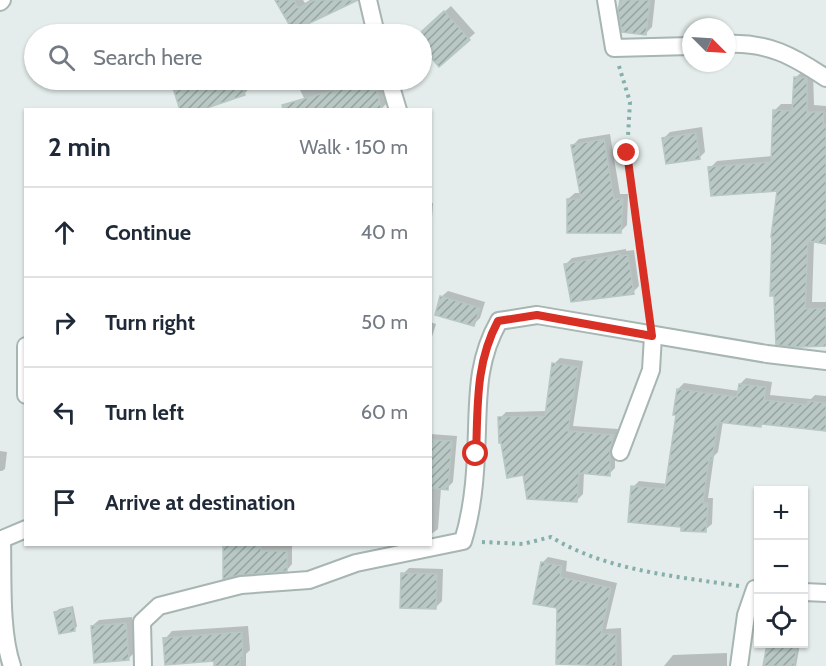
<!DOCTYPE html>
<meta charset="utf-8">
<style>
body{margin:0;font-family:Cabin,sans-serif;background:#f2f2f3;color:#1f2937}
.controls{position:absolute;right:18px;bottom:18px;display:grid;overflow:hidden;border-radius:0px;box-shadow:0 2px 4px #0004}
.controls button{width:54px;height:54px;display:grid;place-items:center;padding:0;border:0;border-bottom:2px solid #e0e1e3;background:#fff;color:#1f2937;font:30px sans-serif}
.compass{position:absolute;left:682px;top:18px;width:54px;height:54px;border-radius:50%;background:#fff;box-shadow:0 2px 4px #0004;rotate:114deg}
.stop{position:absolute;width:18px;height:18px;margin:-14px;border:4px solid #d93025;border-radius:50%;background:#fff}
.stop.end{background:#d93025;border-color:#fff;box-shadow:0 2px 6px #0008}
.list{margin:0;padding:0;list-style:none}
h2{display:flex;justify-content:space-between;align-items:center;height:78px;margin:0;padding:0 24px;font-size:26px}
h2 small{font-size:20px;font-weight:400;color:#747a83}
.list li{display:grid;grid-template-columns:39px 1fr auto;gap:18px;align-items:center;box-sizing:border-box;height:90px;padding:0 24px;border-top:2px solid #e0e1e3}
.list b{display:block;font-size:22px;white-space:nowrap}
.list em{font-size:20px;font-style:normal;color:#747a83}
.icon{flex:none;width:33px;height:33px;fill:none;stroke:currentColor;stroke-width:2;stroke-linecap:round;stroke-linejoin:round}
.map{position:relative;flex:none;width:826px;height:666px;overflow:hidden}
.search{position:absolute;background:#fff;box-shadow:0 2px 4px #0004;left:24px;top:24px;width:408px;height:66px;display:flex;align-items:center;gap:15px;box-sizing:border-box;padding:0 21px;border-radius:33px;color:#747a83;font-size:22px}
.panel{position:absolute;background:#fff;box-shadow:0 2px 4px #0004;left:24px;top:108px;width:408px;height:438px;border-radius:0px}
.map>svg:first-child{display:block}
.shadow{fill:#0003}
.building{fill:url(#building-hatch);stroke:#b7c7c3;stroke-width:1.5}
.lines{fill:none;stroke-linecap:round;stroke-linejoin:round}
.street-casing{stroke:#a7b5b3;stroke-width:20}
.path{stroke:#86afaa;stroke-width:4;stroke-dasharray:3 4.5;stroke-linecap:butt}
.street{stroke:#fff;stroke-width:16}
.route{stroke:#d93025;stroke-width:8}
</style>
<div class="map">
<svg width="826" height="666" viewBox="0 0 826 666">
<defs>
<pattern id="building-hatch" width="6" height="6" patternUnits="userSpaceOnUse" patternTransform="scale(1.5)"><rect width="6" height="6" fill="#b9c8c4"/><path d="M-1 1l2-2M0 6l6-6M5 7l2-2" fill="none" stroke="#96a4a0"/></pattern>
</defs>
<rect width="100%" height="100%" fill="#e4edeb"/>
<g class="shadow">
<path d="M277,0h26l2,3 5,-3h43l-59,29z"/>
<path d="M621,0h34l-3,27 -6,6z"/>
<path d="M451,6l24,27 -36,32 -17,-20v-11h-3z"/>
<path d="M312,26l5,8h-22z"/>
<path d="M803,71h10l1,34 12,1v136l-12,-1 -2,61h14v43l-27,1 -20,-157 -69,-21 7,-7 56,-5 1,-45 7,-7h13l1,-26z"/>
<path d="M180,80h72l1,4 -9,10 -70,-9z"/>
<path d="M295,80h43l3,5 17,-5h23l6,23 -6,6 -75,-7z"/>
<path d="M702,127l3,25 -6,6 -35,-20 6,-6z"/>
<path d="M610,134l10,60h8l-1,31 -6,6 -53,-32 7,-6h6l-8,-48 6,-6z"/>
<path d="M430,203h3l-1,15 -2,2z"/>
<path d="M626,249v2l8,-1 5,36 -6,6 -68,-27 7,-7z"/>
<path d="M448,291l37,11 -5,16 -6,6 -33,-27z"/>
<path d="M430,322l6,2 -6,19z"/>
<path d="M560,358l23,3 -10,65 45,3 -3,17v22l-6,6 -25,-2 -1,22 -6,6 -53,-27 -24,-55 6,-6 41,-1 7,-47z"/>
<path d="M746,378l26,4 -2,13 41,4 4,-4 11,1v33l-63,-6 -3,3 -37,-5 -5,31 -4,4 -6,42h5l-1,26 -7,6 -23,-5 -49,-38 6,-6 29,3 10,-70v-25l6,-6 55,8 1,-7z"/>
<path d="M430,434l27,2 -4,46 -6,6h-6l-3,41 -8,6z"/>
<path d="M0,451l7,1 -2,17 -3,2h-2z"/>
<path d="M225,544l67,2v18l-5,6z"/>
<path d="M548,557l19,4 -1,10 51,12 -11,46 15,-1 1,38h-27l-36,-59 -17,-44z"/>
<path d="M409,568l34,1 -1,32 -6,6 -33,-33z"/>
<path d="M73,606l4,20 -2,3 -19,-17 3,-3z"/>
<path d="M132,617l2,36 -6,6 -36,-33 7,-6z"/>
<path d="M248,626l2,24 -4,4v12h-30v-7l-51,-20 7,-8z"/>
<path d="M763,644h37l-4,22h-31l3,-18 -5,-1z"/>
<path d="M727,653v13h-63l9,-11z"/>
</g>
<g class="building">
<path d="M275,0h19l4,8 17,-8h43l-65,31z"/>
<path d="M620,0h30l-4,35 -24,-3 -4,-21z"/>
<path d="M444,11l26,29 -31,27 -17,-20v-16z"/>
<path d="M794,77l13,1v34h17l-1,12h3v120l-18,-3 -3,68 21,-1v38l-27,1 -23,-2 -2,-49h-4l2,-59h-1l6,-46 -66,5 -3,-29 63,-5 2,-52 19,1z"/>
<path d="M189,80h51l5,15 -44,15h-21l-8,-25z"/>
<path d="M369,80h5l8,30h-99l-1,-5z"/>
<path d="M696,133l4,26 -34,5 -4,-26z"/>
<path d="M604,139l10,60h9l-2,34h-54v-34h14l-10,-54z"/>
<path d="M620,254v2l8,-1 6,39 -63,8 -7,-38z"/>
<path d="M440,296l40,12 -6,18 -39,-11z"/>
<path d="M552,363l26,4 -10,64 45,4 -3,18v23l-31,-3 -2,29 -50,-3 -4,-24 -16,3 -6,-35h-2l-1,-26 47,-1z"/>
<path d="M739,384l27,3 -2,13 43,5 1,-4 18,2v28l-65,-7v3l-43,-5 -6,38 -3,-1 -6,44h5l-2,29 -25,-1v-4l-53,-5 3,-36 34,3 11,-74h-3l4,-26 60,8z"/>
<path d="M430,440l22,1 -4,49 -18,-2z"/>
<path d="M223,544h38v7h26v20l-47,4 -17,4z"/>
<path d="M541,562l21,4 -2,11 51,11 -10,46h15v32l-60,-2 1,-56 -24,-4z"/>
<path d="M401,573l36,1 -1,35 -36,-1z"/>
<path d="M71,608l4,23 -16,3 -5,-22z"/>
<path d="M126,623l3,37 -35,3 -3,-37z"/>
<path d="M242,632l1,27h-3v7h-26v-5l-49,4 -2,-27z"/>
<path d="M767,644h30l-3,22h-31z"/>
</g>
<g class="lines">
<defs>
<g id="street">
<path d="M368,0l8,34"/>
<path d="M606,0l8,48 77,-2"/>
<path d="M0,2l2,-2"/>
<path d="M727,44c41,-2 66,12 99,34"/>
<path d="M389,80l9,30"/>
<path d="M26,346v49"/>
<path d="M620,452l31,-82 2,-34"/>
<path d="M2,539c1,37 -2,93 10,127"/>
<path d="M0,540l26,-11"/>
<path d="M804,592l22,1"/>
<path d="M143,666l-1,-44 17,-16 82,-21 68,-5 47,-17 107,-22c9,-29 12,-58 13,-88 3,-48 -2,-88 23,-132l38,-6 230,39 59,7"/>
<path d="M739,666l7,-51 9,-26h3"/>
</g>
</defs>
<use href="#street" class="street-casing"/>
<g class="path">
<path d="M619,66l11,36 -3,51 23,163"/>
<path d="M482,542l41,2 28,-7c56,34 124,39 188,49"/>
</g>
<use href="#street" class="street"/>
</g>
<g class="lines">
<path class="route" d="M476,454c2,-47 -1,-90 22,-133l39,-6 115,21 -25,-183"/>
</g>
</svg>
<div class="controls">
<button>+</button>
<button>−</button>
<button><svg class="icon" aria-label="locate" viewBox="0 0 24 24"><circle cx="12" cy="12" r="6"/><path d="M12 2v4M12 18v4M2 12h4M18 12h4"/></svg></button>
</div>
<svg class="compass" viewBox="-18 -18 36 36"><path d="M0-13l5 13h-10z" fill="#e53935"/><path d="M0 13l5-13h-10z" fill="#747a83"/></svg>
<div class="stop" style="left:476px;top:454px"></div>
<div class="stop end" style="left:627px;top:153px"></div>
<div class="search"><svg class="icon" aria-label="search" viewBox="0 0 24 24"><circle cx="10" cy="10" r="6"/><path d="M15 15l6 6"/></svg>Search here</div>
<section class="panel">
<h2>2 min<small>Walk · 150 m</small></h2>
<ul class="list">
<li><svg class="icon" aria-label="ahead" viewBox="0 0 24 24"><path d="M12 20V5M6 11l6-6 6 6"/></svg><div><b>Continue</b></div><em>40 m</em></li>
<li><svg class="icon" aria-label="right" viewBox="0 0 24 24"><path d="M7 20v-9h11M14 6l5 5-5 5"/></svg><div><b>Turn right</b></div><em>50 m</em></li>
<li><svg class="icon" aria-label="left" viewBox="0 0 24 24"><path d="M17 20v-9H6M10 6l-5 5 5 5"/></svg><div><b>Turn left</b></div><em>60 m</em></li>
<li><svg class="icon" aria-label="arrive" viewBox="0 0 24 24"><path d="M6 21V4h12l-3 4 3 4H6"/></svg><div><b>Arrive at destination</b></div></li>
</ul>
</section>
</div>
